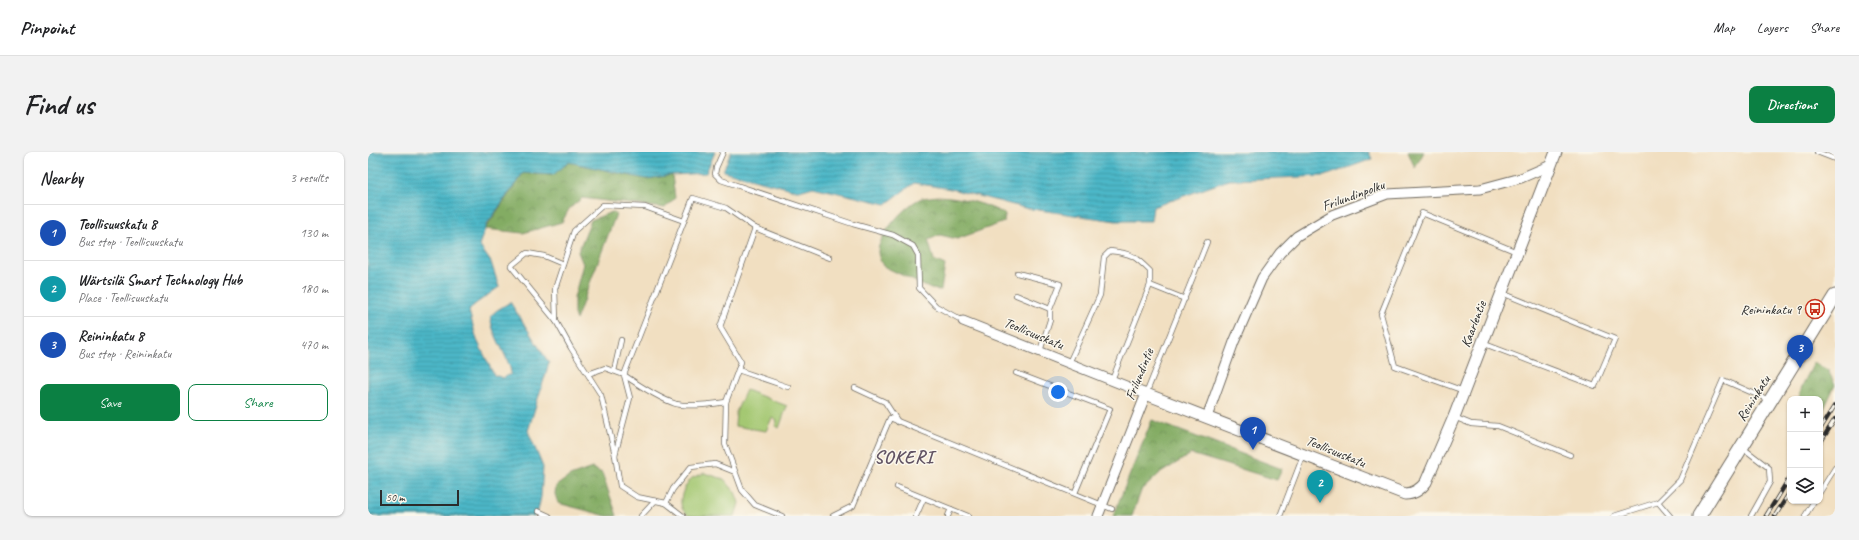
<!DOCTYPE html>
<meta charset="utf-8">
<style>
body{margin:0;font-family:Caveat,sans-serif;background:#f2f2f2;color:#202124}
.controls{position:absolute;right:12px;bottom:12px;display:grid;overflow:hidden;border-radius:8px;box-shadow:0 1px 3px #0004}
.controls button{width:36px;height:36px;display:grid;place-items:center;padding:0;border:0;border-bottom:1px solid #e0e0e0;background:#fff;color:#202124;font:20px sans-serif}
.scale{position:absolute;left:12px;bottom:10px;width:79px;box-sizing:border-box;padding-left:4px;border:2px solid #2b2b2b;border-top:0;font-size:11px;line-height:14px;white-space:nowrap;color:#2b2b2b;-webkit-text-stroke:3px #fbf7ec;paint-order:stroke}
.you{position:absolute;left:690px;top:240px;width:14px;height:14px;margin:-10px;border:3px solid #fff;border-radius:50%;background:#1a73e8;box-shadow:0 0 0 6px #1a73e833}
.badge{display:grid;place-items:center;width:26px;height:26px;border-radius:50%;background:#0b8043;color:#fff;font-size:13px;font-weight:700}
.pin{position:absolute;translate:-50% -33px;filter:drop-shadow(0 1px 2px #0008)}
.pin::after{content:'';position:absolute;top:21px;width:14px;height:12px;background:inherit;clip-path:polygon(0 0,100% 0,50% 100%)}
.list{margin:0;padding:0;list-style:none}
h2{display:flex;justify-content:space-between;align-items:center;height:52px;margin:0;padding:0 16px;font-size:17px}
h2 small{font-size:13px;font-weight:400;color:#757577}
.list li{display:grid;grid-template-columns:26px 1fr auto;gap:12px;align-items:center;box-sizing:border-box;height:56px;padding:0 16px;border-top:1px solid #e0e0e0}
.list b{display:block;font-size:15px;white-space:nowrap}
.list p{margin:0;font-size:13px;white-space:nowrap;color:#757577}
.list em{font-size:13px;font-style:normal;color:#757577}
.actions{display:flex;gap:8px;padding:12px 16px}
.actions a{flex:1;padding:9px 0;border:1px solid #0b8043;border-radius:8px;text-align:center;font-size:14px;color:#0b8043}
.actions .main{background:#0b8043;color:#fff}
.icon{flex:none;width:22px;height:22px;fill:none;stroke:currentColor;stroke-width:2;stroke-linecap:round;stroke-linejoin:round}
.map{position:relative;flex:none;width:1467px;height:364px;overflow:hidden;border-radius:8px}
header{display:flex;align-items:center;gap:24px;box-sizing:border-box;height:56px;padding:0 20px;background:#fff;border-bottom:1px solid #e0e0e0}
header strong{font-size:19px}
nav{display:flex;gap:22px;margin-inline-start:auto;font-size:14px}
.intro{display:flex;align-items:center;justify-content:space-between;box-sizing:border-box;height:96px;padding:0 24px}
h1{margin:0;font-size:28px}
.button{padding:10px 18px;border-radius:8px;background:#0b8043;color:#fff;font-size:14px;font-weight:700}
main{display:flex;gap:24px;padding:0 24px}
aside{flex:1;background:#fff;border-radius:8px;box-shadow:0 1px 3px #0004}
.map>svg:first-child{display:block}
.green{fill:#a4c872;stroke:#687a4e}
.forest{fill:url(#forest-crowns);stroke:#576c48}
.water{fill:url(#water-rules);stroke:#3b717a}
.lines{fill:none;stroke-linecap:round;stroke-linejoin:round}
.service-casing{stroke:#706a60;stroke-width:6}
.minor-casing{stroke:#706a60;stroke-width:11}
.tertiary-casing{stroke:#706a60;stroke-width:13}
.primary-casing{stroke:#706a60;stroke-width:15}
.service{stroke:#fff;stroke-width:4.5}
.minor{stroke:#fff;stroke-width:9}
.tertiary{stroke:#fff;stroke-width:11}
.primary{stroke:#fff;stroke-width:13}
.rail-casing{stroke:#2b2b2b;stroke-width:4.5}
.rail{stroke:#fbf7ec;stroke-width:3;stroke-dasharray:9;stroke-linecap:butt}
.labels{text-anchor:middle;stroke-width:3;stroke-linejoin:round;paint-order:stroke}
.street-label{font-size:14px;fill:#2b2b2b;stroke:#fbf7ec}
.poi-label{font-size:14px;fill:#2b2b2b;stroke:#fbf7ec;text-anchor:end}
.district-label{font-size:18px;font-weight:bold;letter-spacing:1px;fill:#625464;stroke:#fbf7ec}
</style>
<header>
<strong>Pinpoint</strong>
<nav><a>Map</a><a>Layers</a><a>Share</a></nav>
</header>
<div class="intro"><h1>Find us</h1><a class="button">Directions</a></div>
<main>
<aside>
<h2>Nearby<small>3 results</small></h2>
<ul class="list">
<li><span class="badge" style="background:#1a4fb4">1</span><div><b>Teollisuuskatu 8</b><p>Bus stop · Teollisuuskatu</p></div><em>130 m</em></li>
<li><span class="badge" style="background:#0f9aa8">2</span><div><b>Wärtsilä Smart Technology Hub</b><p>Place · Teollisuuskatu</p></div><em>180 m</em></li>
<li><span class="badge" style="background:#1a4fb4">3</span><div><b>Reininkatu 8</b><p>Bus stop · Reininkatu</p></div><em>470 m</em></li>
</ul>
<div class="actions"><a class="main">Save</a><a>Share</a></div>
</aside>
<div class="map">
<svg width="1467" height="364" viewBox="0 0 1467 364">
<defs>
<pattern id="forest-crowns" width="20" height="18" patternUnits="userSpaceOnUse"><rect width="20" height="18" fill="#83ac64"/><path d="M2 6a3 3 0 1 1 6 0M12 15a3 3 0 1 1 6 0" fill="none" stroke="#6b8c53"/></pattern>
<pattern id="water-rules" width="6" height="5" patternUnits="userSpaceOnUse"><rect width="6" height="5" fill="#4bb7c8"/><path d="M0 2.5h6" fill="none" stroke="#3f95a3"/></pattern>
</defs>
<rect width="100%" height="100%" fill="#fbf7ec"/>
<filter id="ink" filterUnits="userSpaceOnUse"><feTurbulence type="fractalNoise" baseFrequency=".025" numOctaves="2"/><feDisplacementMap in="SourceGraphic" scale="8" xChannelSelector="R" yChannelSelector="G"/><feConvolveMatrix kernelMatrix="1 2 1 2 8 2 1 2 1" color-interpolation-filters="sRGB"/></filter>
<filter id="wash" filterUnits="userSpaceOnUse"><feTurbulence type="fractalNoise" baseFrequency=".012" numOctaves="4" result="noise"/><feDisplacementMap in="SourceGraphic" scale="16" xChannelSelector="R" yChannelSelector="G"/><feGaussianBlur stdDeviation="0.9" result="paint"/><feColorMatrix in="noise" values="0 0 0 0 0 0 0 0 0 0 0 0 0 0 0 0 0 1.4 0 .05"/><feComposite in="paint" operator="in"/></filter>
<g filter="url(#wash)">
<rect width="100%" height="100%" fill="#f1dfc1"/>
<g class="green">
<path d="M378,238l41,16 -8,22 -4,-2 2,-5 -5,-3 -6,13 -31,-5 1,-14z"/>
<path d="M336,321l20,6 11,13 4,11 -4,13h-45c-16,-7 -8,-29 2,-38 3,-2 9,-3 12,-5z"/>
</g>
<g class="forest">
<path d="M1040,0h16l-9,16z"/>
<path d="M201,10l77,17 26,-4 3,23 -10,10 -83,-10 -13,11 -7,13 -39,11 -38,-4 38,-56 29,2z"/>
<path d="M570,44c24,1 45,7 67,18l-1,8 -47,17 -17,-4 -12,5 6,20 11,5 -4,25 -10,-1 -48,-23c-2,-4 -5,-10 -5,-14 0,-17 29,-49 44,-54 5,-1 11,-1 16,-2z"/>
<path d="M244,60l4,2 -40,106 -2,-6v-16l9,-34 -5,-12 13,-32z"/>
<path d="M1446,211l14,7 7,15 -15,32v-18h-21l3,-13z"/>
<path d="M784,268l130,49 -5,11 -86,-26 -32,20 -18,17 -9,25h-19z"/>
<path d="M224,316l10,5 15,43h-10l-49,-13 -3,-9 1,-8 14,-10z"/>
</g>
<g class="water">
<path d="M0,0h347l-9,21 -34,2 -26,4 -77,-17 -16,13 -30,-2 -36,51 -8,21 12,17 8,25 -25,18 -5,6 8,29 17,35 9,3 8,-4c0,-15 -25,-47 -19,-59 3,-5 13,-9 18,-13l39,61 -21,68 15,36 -2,30 -3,14 -4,5h-166z"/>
<path d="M363,0h638l3,7 -47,17 -96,4 -76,27 -2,14h-35l-91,-13 -74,-19 -37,-6 -28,21 -73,-17 -14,4 -76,-20z"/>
</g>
</g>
<g filter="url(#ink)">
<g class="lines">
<defs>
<g id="service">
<path d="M355,0l-7,16 -1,6 6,6 132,44 40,11 20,11 5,9 1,33 17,18 27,15"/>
<path d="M1449,0l18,7"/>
<path d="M649,121l43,11 -10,25v11l-10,31"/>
<path d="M648,143l34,14"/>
<path d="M188,169l-45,-55 16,-13 17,3 19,8"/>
<path d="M1114,191l113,43 20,-47 -113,-46"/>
<path d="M701,211l31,-68 4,-38 6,-6c21,2 25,5 40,20v14l35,14"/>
<path d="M370,218l50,17"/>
<path d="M246,219l7,-31"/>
<path d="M648,221l94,36 -35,84"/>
<path d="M220,222l17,-6 19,7 6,23 -15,57 5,31 17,11 29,6"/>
<path d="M744,228l38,-95"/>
<path d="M487,236l30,14 13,20"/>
<path d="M1096,239l-69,-25 -14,-52 41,-101 95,39"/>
<path d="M778,242l61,-152"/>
<path d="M358,250c-13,2 -37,5 -50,2 -18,-6 -36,-18 -52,-29l69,-177 33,10 29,20"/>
<path d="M1086,265l17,7 27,2 72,29"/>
<path d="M1375,296l26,20 1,14 -19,34"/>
<path d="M247,303l-14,-60 -30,-47 -15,-27 -1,-32 19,-58 29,-26 42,2 39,14"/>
<path d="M529,335l27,11 -8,18"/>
<path d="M1452,340l15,-24"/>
<path d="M556,346l44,18"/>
<path d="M170,359l11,5"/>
<path d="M273,364l14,-15"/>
<path d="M315,364l-17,-13 7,-14 18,-22 24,-3 20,8"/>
<path d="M414,364l-27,-11 -13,-15 -17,-46 1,-42 15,-40 -21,-35 35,-99 75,30"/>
<path d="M465,364l20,-10 37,-88 222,91"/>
<path d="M580,364l3,-7"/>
<path d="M912,364l23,-60"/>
<path d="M1246,364l44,-14"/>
<path d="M1302,364l-12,-14 22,-22 43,-100 46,20"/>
<path d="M1437,364l9,-15"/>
</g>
<g id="minor">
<path d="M595,169l183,73 -48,122"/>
<path d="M839,265l27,-75 28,-64 18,-25 17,-17 35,-21 55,-21 93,-5 41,-11 30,-13"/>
</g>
<path id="tertiary" d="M778,242l259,100c9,0 15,-4 21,-12l28,-65 102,-265"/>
<path id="primary" d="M1331,364l136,-220"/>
</defs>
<use href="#service" class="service-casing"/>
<use href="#minor" class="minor-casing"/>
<use href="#tertiary" class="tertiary-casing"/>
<use href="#primary" class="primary-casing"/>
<use href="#service" class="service"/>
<use href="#minor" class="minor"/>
<use href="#tertiary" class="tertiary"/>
<use href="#primary" class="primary"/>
<defs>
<g id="rail">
<path d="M1452,277l15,-24"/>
<path d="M1452,291l15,-24"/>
<path d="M1398,364l24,-39"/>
<path d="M1407,364l15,-24"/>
</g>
</defs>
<use href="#rail" class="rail-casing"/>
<use href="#rail" class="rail"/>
</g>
</g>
<defs>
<symbol id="bus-ring" viewBox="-11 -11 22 22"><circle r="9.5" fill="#fbf7ec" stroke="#c8321e" stroke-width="1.5"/><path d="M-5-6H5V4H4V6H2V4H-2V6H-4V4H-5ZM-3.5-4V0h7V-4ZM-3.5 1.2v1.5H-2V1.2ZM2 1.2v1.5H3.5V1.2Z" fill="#c8321e"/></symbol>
</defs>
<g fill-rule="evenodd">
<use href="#bus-ring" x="1436" y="146" width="22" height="22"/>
</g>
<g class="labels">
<g class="street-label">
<text transform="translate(985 43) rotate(-20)" y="5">Frilundinpolku</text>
<text transform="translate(1105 172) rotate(-69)" y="5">Kaarlentie</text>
<text transform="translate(666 181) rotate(22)" y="5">Teollisuuskatu</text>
<text transform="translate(771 222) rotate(-68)" y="5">Frilundintie</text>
<text transform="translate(1385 246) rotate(-58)" y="5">Reininkatu</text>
<text transform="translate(968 299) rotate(22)" y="5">Teollisuuskatu</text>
</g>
<g class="poi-label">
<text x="1433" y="162">Reininkatu 9</text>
</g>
<g class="district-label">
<text x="536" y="311">SOKERI</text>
</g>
</g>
</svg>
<div class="controls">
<button>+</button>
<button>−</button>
<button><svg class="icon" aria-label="layers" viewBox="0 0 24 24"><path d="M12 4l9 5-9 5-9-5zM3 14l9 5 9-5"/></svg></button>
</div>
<div class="scale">50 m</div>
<div class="you"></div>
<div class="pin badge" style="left:885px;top:298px;background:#1a4fb4">1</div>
<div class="pin badge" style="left:952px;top:351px;background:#0f9aa8">2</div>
<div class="pin badge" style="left:1432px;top:216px;background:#1a4fb4">3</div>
</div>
</main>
